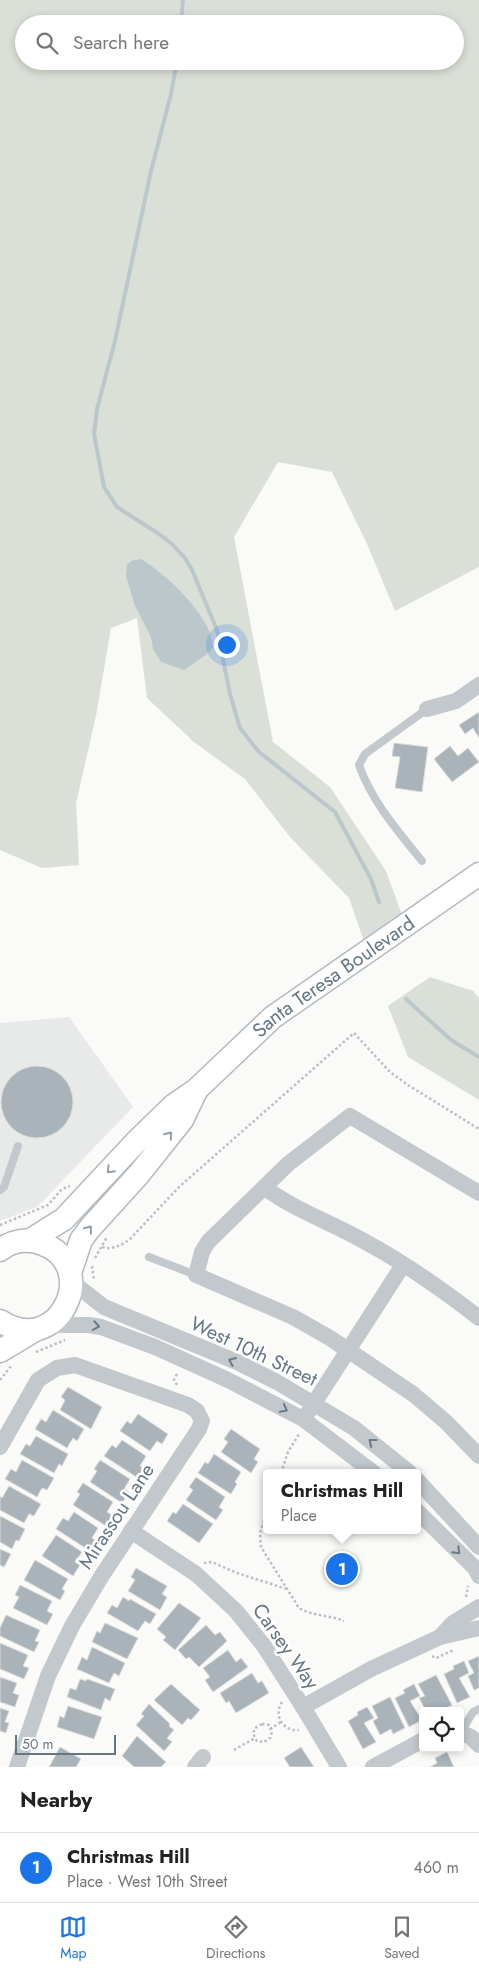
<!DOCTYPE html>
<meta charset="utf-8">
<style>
body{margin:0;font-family:Jost,sans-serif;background:#f6f6f6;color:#222}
.controls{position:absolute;right:15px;bottom:15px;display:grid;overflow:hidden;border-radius:5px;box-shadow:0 2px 8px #0003}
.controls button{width:45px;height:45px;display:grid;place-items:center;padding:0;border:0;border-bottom:1px solid #e0e0e0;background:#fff;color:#222;font:25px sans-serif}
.scale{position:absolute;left:15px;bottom:12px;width:101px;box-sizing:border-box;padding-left:5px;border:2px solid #657683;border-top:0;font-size:14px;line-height:18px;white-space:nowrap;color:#657683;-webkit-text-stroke:4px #fff;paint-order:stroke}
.you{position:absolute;left:226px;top:644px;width:18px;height:18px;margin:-12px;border:4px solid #fff;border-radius:50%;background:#1a73e8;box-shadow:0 0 0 8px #1a73e833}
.badge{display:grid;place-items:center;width:32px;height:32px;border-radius:50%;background:#1a73e8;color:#fff;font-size:16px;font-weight:700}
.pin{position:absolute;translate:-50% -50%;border:2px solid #fff;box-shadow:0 1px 5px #0006}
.popup{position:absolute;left:263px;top:1469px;width:158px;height:65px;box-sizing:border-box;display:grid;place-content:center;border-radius:5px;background:#fff;filter:drop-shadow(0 1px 4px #0005);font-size:16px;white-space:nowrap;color:#767676}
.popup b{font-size:19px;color:#222}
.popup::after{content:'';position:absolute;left:50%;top:100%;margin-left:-10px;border:10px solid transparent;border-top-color:#fff}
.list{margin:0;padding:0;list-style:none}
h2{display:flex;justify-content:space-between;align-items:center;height:65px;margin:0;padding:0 20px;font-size:21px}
h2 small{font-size:16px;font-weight:400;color:#767676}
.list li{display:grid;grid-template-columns:32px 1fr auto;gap:15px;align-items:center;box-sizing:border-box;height:70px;padding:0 20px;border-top:1px solid #e0e0e0}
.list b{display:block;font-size:19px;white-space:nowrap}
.list p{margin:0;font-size:16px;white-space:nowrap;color:#767676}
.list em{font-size:16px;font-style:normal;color:#767676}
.icon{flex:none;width:28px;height:28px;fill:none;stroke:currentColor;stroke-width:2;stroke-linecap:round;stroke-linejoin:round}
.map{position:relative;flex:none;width:479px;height:1767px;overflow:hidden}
.search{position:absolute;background:#fff;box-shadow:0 2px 8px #0003;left:15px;right:15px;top:15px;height:55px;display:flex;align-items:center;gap:12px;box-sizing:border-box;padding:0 18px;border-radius:28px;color:#767676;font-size:19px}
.sheet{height:135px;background:#fff}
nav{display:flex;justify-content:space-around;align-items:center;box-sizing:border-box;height:70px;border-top:1px solid #e0e0e0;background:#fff;font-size:14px;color:#767676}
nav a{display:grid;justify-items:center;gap:2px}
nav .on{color:#1a73e8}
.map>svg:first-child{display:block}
.built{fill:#e8e9e9}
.green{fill:#dadfd7;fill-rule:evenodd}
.water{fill:#bbc7cb}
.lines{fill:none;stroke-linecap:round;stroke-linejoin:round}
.stream{stroke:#bbc7cb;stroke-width:4}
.building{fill:#aab3b9;stroke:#dcdcda}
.secondary-casing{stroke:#b3babf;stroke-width:25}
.path{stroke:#bbbfc2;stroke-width:2.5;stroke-dasharray:2.5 2.5;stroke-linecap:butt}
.service{stroke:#c3c8cc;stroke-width:8}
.minor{stroke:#c3c8cc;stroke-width:16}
.secondary{stroke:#fff;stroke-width:22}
.oneway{stroke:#939fa8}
.oneway2{stroke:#6a7a87}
.labels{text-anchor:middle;stroke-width:5;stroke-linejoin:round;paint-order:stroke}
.street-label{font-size:20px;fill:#657683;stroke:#fff}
</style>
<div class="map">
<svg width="479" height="1767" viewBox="0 0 479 1767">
<rect width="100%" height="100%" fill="#fafaf8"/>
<path class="built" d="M69,1017l64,90 -96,100 -37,14v-198z"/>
<g class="green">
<path d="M0,0h479v567l-84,44 -27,-65 -36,-74 -54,-10 -44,75 39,205 57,45 56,84 16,44 -37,29 -16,-46 -59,-61 -45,-58 -51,-37 -47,-44 -10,-80 -26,10 -15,88 -20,87 3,62 -37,3 -42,-18zM24,24h431v37h-431z"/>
<path d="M430,977l43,14 6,7v102l-71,-43 -20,-51z"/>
</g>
<path class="water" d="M141,559c25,15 72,58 72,89l-10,9 -19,13 -23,-8 -8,-13 -2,-12 -16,-31 -9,-30 1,-11 4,-4z"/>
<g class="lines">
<g class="stream">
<path d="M181,24l2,-24"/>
<path d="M177,61l-6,33 -20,77 -36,170 -18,68 -3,25 10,53 13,20 39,25 15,11 14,15 7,12 25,60 13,64 10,34 19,24 76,60 36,67 8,23"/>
<path d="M406,999l45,41 28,17"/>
</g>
</g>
<g class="building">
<path d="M479,712v26l-6,-10 -8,6 -6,-9z"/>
<path d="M394,743l34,4 -6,45 -27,-4 5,-31 -8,-1z"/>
<path d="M450,746l8,10 10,-8 11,14 -27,20 -18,-23z"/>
<circle cx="37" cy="1102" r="36"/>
<path d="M68,1387l34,20 -11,22 -31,-19 5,-10 -4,-3z"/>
<path d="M53,1410l31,19 -7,12 -4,-3 -6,10 -32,-19 6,-10 5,3z"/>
<path d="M138,1414l30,20 -6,10 -5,-3 -7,10 -30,-20 7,-10 4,3z"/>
<path d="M231,1429l29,20 -6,10 4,3 -7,11 -30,-21 7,-10 -4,-3z"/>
<path d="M36,1436l32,18 -6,12 -3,-2 -5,9 -34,-19 6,-10 4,2z"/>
<path d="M122,1440l24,16 -6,10 5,3 -7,9 -34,-22 8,-11 4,3z"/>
<path d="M214,1454l27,18 -6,10 2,2 -6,10 -33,-21 7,-11 3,2z"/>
<path d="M22,1460l32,18 -7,12 -5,-2 -5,9 -32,-18 6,-10 5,3z"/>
<path d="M100,1460l30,19 -6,10 5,3 -7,11 -32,-21 7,-11 -3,-2z"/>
<path d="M196,1477l29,20 -6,10 4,3 -7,10 -30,-20 7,-10 -4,-3z"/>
<path d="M83,1483l30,19 -6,10 5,3 -6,11 -33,-21 7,-11 -3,-2z"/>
<path d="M9,1486l32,18 -7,12 -5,-2 -5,9 -24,-13v-14l2,2z"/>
<path d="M183,1504l30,20 -14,19 -32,-22 6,-9 3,2z"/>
<path d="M74,1512l24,16 -6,10 4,3 -6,10 -34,-22 7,-11 5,3z"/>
<path d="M0,1516l25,13 -6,12 -3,-1 -4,9 -12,-7z"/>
<path d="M56,1535l26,17 -7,10 5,3 -7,11 -31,-20z"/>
<path d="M0,1549l11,5 -7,13 -4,-2z"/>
<path d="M35,1560l33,19 -6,10 3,2 -5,9 -36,-20z"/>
<path d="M136,1568l31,18 -5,8 5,3 -7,13 -32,-19 7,-11 -4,-3z"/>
<path d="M20,1585l32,16 -5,10 6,3 -6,11 -34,-17 6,-11 -4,-2z"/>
<path d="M123,1597l6,4 1,-2 26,15 -6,10 -5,-3 -7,10 -31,-18 5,-8 5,3z"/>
<path d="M179,1603l22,15 -26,32 -12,-10 3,-3 -9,-8z"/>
<path d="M6,1615l34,15 -5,11 4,1 -5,10 -34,-16v-8z"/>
<path d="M105,1623l33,15 -11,21 -35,-17 5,-11 3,2z"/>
<path d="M206,1625l9,10 5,-3 7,9 -28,26 -10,-10 -3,2 -8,-9z"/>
<path d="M0,1643l28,12 -5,11 6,2 -5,11 -24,-10z"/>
<path d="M92,1647l33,16 -6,13 -5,-3 -5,10 -32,-14 5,-12 5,3z"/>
<path d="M228,1650l8,12 5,-4 7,9 -35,25 -8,-12 5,-3 -7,-9z"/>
<path d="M479,1656v32l-5,2 -6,-14 6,-3 -6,-12z"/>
<path d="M464,1661l5,12 -10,5 11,19 -13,6 -13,-29 10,-5 -1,-3z"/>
<path d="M252,1673l6,10 4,-2 7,12 -33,20 -7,-12 -3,2 -6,-10z"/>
<path d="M436,1675l16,30 -11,6 -4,-4 -11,4 -7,-13 6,-2 -7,-12z"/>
<path d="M0,1677l17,6 -4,10 6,2 -4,12 -15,-5z"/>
<path d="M80,1679l6,2 1,-2 28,10 -5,12 -5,-3 -4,12 -34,-13 3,-9 6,2z"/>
<path d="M171,1684l29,26 -9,10 -3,-2 -6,7 -28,-25z"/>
<path d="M414,1684l6,12 -10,5 12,19 -13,7 -14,-29 10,-5 -2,-3z"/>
<path d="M390,1697l15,31 -12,6 -2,-5 -11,6 -7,-14 5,-3 -6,-12z"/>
<path d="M149,1704l21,20 -1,2 5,4 -7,8 5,4 -8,9 -28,-26 8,-9 -3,-2z"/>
<path d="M68,1706l34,11 -8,22 -37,-12 3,-11 4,2z"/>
<path d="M367,1707l7,11 -10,5 12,19 -13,7 -15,-28 10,-6 -1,-3z"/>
<path d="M0,1708l9,3 -4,11 4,1 -3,10 -6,-2z"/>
<path d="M137,1736l29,26 -5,5h-27l-12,-11z"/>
<path d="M60,1747l21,12 -5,8h-27z"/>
<path d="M301,1747l13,20h-24l-6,-9z"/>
<path d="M447,1752l7,15h-24l7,-4 -2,-5z"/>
</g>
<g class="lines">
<defs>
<g id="secondary">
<path id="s1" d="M29,1241l35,-22 71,-76 39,-38 22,-15 77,-73 206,-143"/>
<path d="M0,1250c11,-9 27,-12 40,-7 63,20 20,117 -40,78"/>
<path d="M70,1273l11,-33 9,-12 49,-54 43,-54 14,-29"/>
<path d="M0,1351l35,-21"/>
</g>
</defs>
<use href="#secondary" class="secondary-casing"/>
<g class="path">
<path d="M0,1225l48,-20 14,-16 8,-3"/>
<path d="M102,1247c11,3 18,-1 28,-8l49,-52 175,-154 36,39 18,13 71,44"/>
<path d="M95,1258l12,-21"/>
<path d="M92,1266l2,14"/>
<path d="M36,1352l29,-12"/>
<path d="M177,1374l-3,6 3,5"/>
<path d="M0,1380l11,-14"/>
<path d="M281,1473l7,-21 11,-18"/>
<path d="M267,1511l-7,22 1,14 38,61c13,8 31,7 45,13"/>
<path d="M204,1563l8,-1 25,11 50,16"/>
<path d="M466,1597l2,-11"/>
<path d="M432,1656l4,2 18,-8"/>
<path d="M282,1702c-9,13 1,30 17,28"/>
<path d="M262,1724l7,1 3,7 -2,6 -6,4 -7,-1 -4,-7 2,-6z"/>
<path d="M270,1729l11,-7"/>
<path d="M234,1750l21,-12"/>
</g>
<g class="service">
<path d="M422,861c-24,-30 -50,-59 -63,-96l6,-11 62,-45"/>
<path d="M0,1190l4,-3 14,-41"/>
<path d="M149,1257l47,18"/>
<path d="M461,1732l12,-20 6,-3"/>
</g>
<g class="minor">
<path d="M427,709l29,-8 23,-16"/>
<path d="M265,1188c30,22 65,34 97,52 41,22 80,49 117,78"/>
<path d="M479,1193l-129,-77 -62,48 -80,78 -6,10 -6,23 97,42 37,21 83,56 33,28 33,34"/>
<path d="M71,1281l33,26 133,55 40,20 77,46 56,45"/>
<path d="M48,1325h41l12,2 54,20 73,33 75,39 71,54"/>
<path d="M309,1411l94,-146"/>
<path d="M0,1447l38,-67 19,-12 18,-3 113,40 9,6 5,10 -3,8 -98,148 -29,49 -24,50 -31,91"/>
<path d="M417,1480l62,67"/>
<path d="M417,1511l58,57 4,8"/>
<path d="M131,1531l65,43 40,37 28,35 39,61 36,60"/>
<path d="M440,1637l13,-14 26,-16"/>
<path d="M303,1707l68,-38 69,-32 39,-9"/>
<path d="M460,1732l11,5 8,8"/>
<path d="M195,1767l8,-10"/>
<path d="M373,1767l50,-27"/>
</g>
<use href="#secondary" class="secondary"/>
</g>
<defs><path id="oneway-chevron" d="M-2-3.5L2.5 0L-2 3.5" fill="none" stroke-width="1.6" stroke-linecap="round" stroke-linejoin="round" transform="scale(1.25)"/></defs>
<g class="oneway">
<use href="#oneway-chevron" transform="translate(169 1135) rotate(-52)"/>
<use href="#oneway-chevron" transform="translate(110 1170) rotate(133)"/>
<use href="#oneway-chevron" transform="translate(89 1229) rotate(-52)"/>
</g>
<g class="oneway2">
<use href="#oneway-chevron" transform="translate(96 1326) rotate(10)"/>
<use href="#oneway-chevron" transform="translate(232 1361) rotate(-157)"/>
<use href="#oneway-chevron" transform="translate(284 1409) rotate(28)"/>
<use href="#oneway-chevron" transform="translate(372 1442) rotate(-142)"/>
<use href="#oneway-chevron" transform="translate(457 1551) rotate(45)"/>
</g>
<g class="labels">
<g class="street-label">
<text dy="7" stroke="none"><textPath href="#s1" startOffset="405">Santa Teresa Boulevard</textPath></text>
<text transform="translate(254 1351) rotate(25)" y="7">West 10th Street</text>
<text transform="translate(116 1516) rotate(-57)" y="7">Mirassou Lane</text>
<text transform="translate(286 1646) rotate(55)" y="7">Carsey Way</text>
</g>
</g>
</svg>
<div class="controls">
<button><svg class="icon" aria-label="locate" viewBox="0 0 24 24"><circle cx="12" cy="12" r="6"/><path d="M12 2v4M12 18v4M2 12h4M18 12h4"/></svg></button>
</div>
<div class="scale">50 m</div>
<div class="you"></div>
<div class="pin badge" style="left:342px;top:1569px">1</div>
<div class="popup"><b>Christmas Hill</b>Place</div>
<div class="search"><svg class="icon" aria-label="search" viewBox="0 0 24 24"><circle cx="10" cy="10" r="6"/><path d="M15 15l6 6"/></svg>Search here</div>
</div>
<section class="sheet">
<h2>Nearby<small></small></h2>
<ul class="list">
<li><span class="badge">1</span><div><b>Christmas Hill</b><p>Place · West 10th Street</p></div><em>460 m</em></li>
</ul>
</section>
<nav>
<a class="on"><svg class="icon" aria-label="map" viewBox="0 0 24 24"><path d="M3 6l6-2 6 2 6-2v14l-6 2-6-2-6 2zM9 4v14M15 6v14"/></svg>Map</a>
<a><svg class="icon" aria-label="directions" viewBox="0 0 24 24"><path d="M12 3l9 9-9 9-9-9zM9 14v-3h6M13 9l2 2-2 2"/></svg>Directions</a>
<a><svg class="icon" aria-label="saved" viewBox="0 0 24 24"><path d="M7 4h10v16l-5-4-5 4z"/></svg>Saved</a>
</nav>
